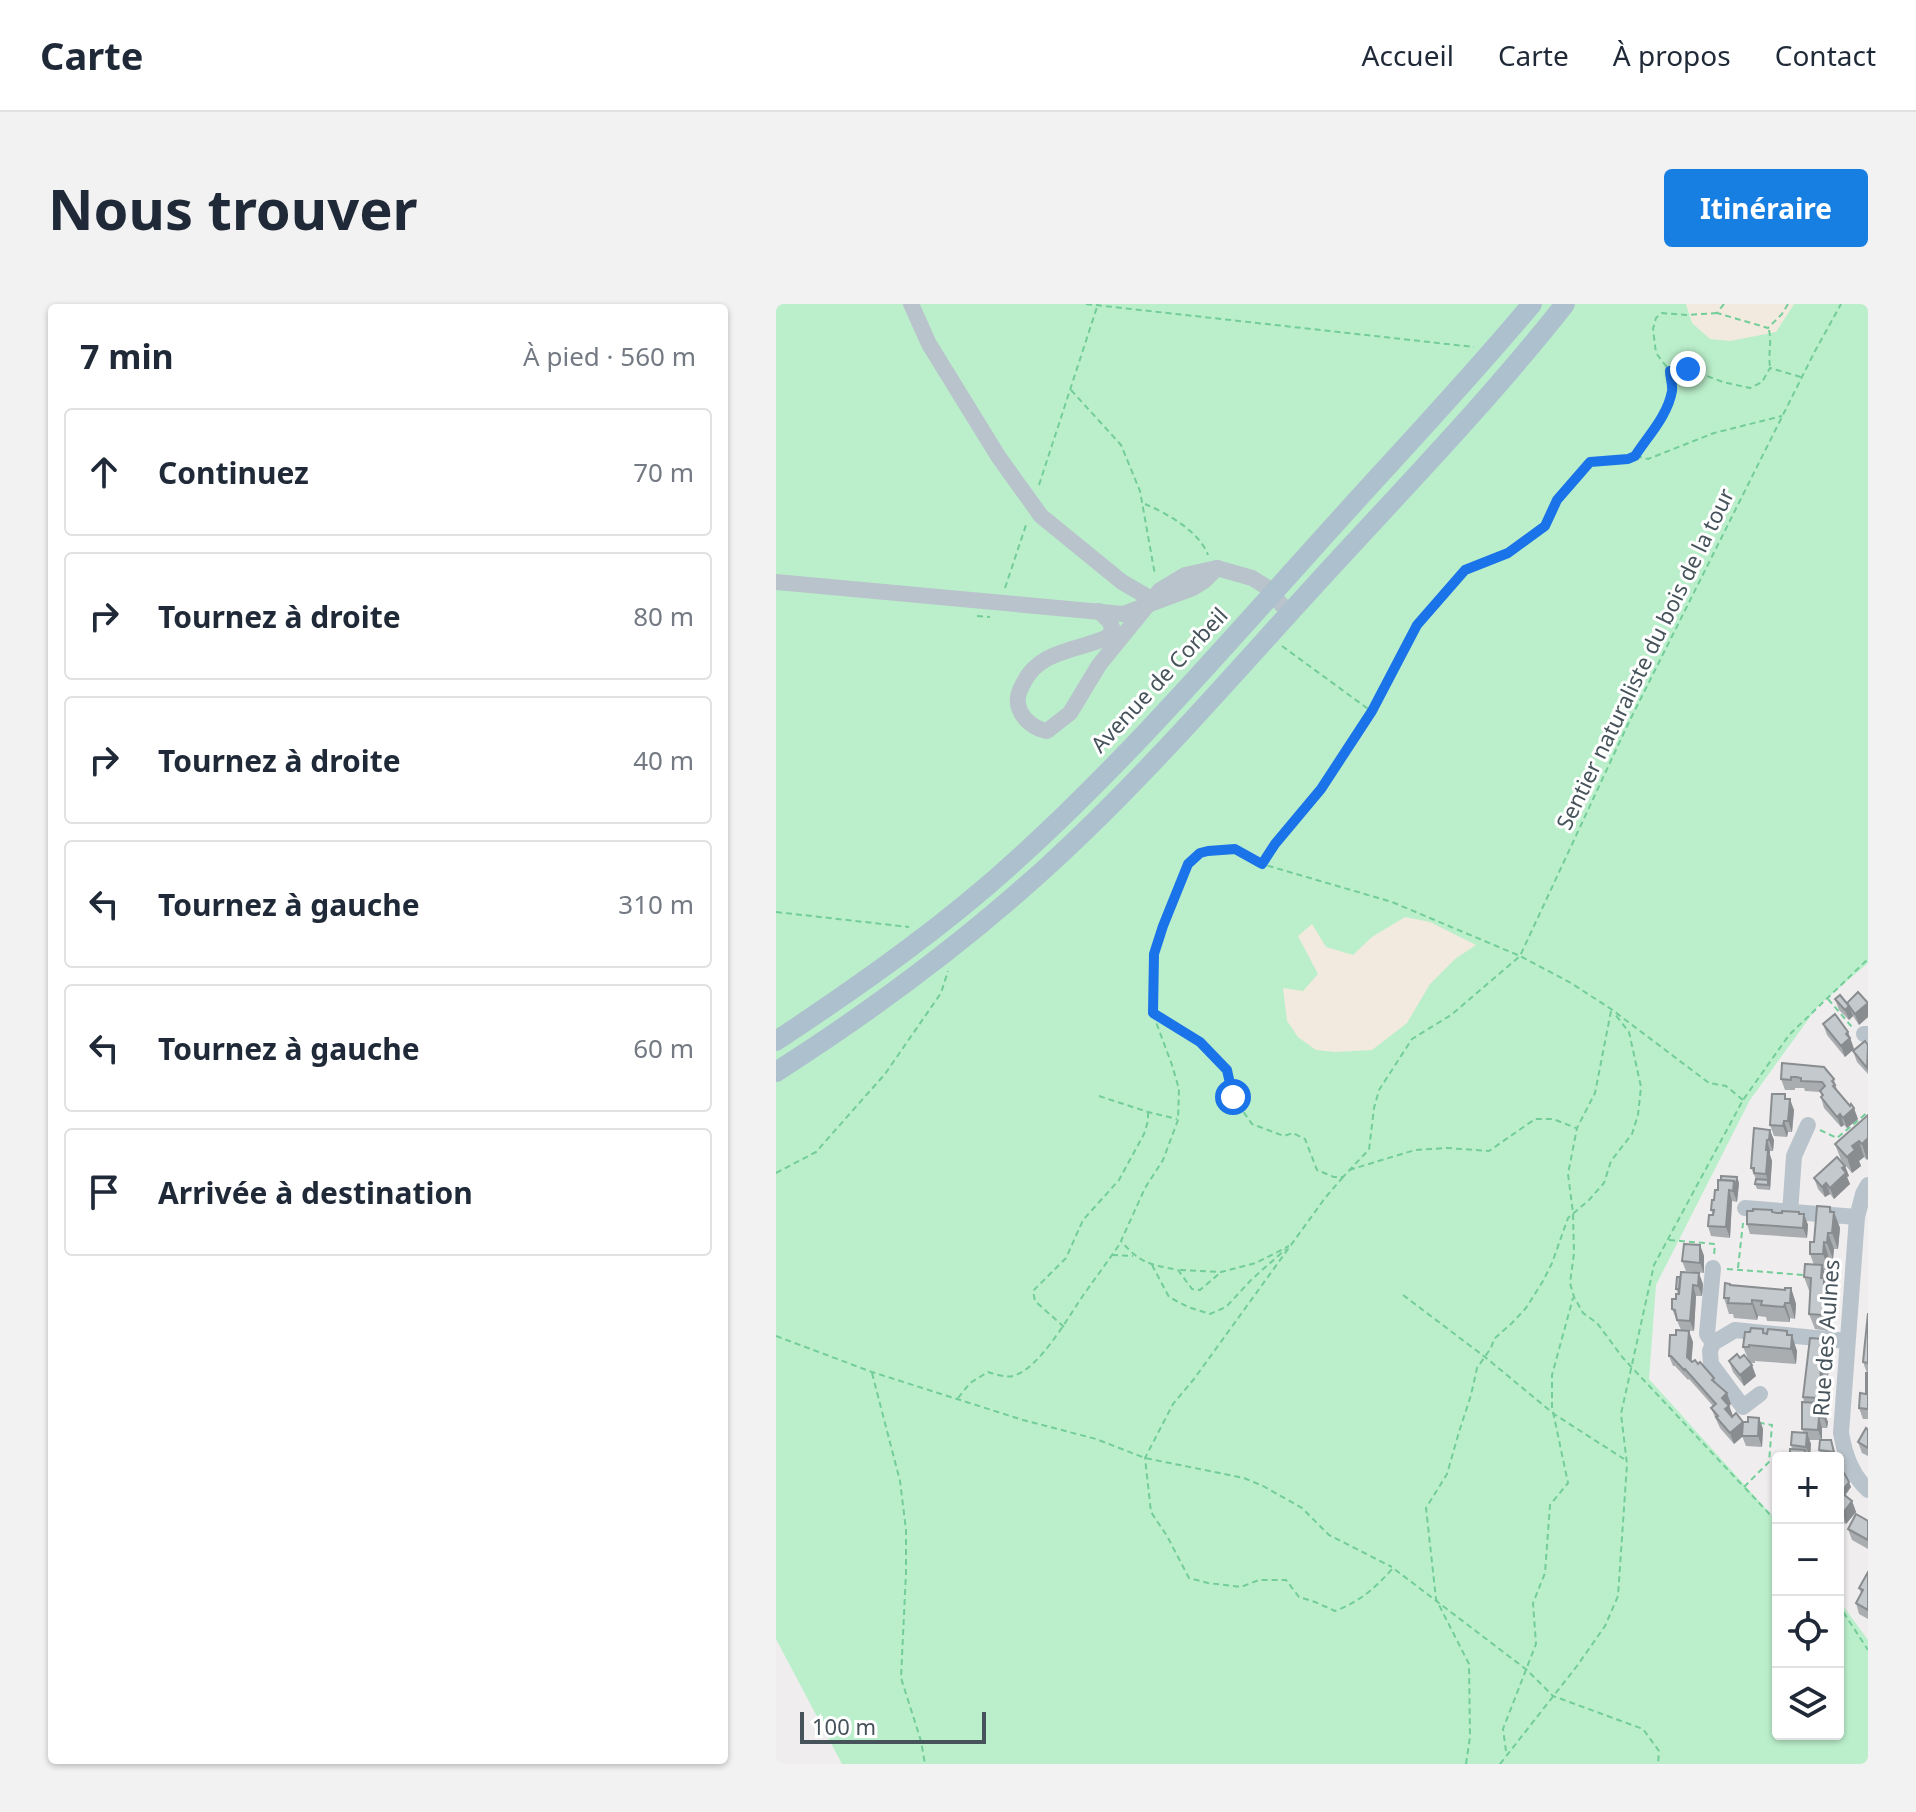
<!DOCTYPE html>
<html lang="fr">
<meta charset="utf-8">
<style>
body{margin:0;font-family:"Noto Sans",sans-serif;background:#f2f2f3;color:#1f2937}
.controls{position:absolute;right:24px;bottom:24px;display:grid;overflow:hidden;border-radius:8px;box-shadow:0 2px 6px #0004}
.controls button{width:72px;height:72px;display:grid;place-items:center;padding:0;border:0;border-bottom:2px solid #e0e1e3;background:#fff;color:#1f2937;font:40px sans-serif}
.scale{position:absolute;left:24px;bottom:20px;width:186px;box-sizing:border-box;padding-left:8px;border:4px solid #46535b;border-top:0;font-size:22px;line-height:28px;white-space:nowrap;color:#46535b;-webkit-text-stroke:6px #fff;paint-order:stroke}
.stop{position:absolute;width:24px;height:24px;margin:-18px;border:6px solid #1a73e8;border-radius:50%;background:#fff}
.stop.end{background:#1a73e8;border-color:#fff;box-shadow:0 2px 8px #0008}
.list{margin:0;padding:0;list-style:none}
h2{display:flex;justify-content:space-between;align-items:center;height:104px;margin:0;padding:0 32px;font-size:34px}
h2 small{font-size:26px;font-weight:400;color:#747a83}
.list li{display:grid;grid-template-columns:52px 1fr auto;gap:24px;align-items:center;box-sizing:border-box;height:128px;margin:0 16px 16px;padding:0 16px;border:2px solid #e0e1e3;border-radius:8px}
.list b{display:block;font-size:30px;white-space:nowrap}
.list em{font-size:26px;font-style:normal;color:#747a83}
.icon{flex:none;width:44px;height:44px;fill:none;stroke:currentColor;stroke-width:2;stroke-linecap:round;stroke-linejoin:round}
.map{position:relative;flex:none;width:1092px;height:1460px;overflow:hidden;border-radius:8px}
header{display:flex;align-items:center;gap:48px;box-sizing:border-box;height:112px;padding:0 40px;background:#fff;border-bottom:2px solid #e0e1e3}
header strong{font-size:38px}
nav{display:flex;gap:44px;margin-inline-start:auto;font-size:28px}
.intro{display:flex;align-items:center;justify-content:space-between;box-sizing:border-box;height:192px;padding:0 48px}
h1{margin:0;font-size:56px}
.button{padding:20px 36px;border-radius:8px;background:#177fe1;color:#fff;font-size:28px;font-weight:700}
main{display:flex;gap:48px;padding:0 48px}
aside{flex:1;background:#fff;border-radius:8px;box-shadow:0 2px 6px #0004}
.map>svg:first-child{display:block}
.green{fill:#bbefcb}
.sand{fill:#f2eade}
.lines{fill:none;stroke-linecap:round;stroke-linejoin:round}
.path{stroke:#73cd99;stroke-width:2;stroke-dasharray:6 4;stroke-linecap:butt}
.minor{stroke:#b9c3cb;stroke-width:16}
.major{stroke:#adc0cd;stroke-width:20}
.wall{fill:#a9adb0}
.shaded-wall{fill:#898d90}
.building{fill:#c4c9cd;stroke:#898d90;stroke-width:2}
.route{stroke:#1a73e8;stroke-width:10}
.labels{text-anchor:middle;stroke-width:6;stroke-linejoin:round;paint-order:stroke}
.street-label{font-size:22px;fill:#46535b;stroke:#fff}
</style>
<header>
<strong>Carte</strong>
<nav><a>Accueil</a><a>Carte</a><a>À propos</a><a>Contact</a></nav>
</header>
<div class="intro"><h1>Nous trouver</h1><a class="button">Itinéraire</a></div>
<main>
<aside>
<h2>7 min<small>À pied · 560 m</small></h2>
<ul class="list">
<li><svg class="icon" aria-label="ahead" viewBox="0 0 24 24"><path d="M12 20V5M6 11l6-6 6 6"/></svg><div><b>Continuez</b></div><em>70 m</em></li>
<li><svg class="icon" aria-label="right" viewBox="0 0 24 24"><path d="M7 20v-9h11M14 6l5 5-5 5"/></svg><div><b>Tournez à droite</b></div><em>80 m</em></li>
<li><svg class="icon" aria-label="right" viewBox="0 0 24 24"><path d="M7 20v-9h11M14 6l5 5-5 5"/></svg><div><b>Tournez à droite</b></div><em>40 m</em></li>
<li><svg class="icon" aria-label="left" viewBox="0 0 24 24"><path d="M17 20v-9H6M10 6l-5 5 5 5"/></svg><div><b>Tournez à gauche</b></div><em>310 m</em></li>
<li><svg class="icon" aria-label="left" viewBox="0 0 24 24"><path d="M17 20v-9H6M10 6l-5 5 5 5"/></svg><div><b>Tournez à gauche</b></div><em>60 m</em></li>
<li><svg class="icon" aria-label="arrive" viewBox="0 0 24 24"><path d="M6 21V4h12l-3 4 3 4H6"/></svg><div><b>Arrivée à destination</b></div></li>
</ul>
</aside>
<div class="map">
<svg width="1092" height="1460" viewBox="0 0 1092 1460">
<rect width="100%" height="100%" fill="#f0edee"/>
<path class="green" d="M0,0h1092v659l-50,43 -68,94 -94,185 -7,94 129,143v212h60v-135l30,41v124h-1026l-66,-125z"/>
<g class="sand">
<path d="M910,0h108l-18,28 -46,9 -20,-2 -18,-16z"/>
<path d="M629,613l25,5 46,23 -21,14 -25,25 -23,39 -35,27 -37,2 -19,-2 -18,-13 -11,-16 -4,-33 20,3 15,-17 -20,-38 14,-12 14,23 27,8 19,-18z"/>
</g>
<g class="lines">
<g class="path">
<path d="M310,0l388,43"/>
<path d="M948,0l-7,9 51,15 14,-14 6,-10"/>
<path d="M941,9l-31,2 -24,-2 -6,5 -3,11 3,24 14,18 18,-2 35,13 27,6 12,-6 8,-14 31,9"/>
<path d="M993,26c3,12 -1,24 1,37"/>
<path d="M295,86l50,55 19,46 15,84"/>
<path d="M860,152l12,3 66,-26 68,-17"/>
<path d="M263,181l59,-181"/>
<path d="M369,200c23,10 54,27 63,51"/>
<path d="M229,284l22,-66"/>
<path d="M201,312l13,1"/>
<path d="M506,342l89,65"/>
<path d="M487,559l12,-19 46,-55 15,-25 36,-53 45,-86 48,-55 43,-17 37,-27 12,-26 33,-38 38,-3 7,-3c13,-20 33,-41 37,-65 1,-7 -2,-13 -2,-20"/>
<path d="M0,608l133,15"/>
<path d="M1052,695l24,28"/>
<path d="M835,707l-16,82 -18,35 -9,46 5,39 1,40 -4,30 4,14 9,16 14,10 26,35 121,129 25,-25 3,-37 -11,-2"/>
<path d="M377,710l19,51 7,24 -1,31 -15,40 -18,28 -24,53c20,23 28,23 57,29l14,19 8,1 21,-18"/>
<path d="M323,792l49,16 29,7"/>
<path d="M967,796l-17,-14 -17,-3 -98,-74 -40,-26 -51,-27 -128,-54 -130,-38 -27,-15 -27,2 -8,2 -12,11 -25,62 -9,28 -1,59 47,29 27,28 6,27 19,27 32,12 9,-3 12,6 12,31 17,7h9c9,-9 16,-18 26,-27l5,-42 5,-18 33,-51 39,-24 69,-59 108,-232 187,-373 26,-47"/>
<path d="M1044,826l17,8 31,-26"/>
<path d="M573,866l66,-20 32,-2 42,3 46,-32h18l23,9"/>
<path d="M0,869l40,-21 69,-78 56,-81 7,-22"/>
<path d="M567,873l-18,21 -131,181 -21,25 -28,54 6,54 16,24 22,42 19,5 33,4 18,-7h27l13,17 16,5 20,9c26,-10 40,-23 58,-43l134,102 26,26 90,33 16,22 -1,13"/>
<path d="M893,936l46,4 -1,11"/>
<path d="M336,951l21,1"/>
<path d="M376,961l17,32 19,10 22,7 16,-7 26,-28 34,-30"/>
<path d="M962,964l5,-45"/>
<path d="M951,965l77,6"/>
<path d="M404,966l41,2 35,-9 33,-17"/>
<path d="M627,991l82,62 69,57 70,45"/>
<path d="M288,1023l-29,-26 -2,-10 33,-33 17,-38 36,-40 25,-46 4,-13v-9"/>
<path d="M0,1032l96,36 151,48 73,19 49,19 99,20 19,8 39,22 27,27 63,32"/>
<path d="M96,1069l28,108 6,49v42l-5,106 20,63 4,23"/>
<path d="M182,1094l12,-15 18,-11c7,2 18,6 25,4 24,-6 52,-53 65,-73 14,-21 29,-40 43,-61"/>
<path d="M969,1184l33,35"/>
<path d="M1062,1300l30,46"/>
<path d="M730,1447l-3,-22 33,-85 -3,-41 12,-30 5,-68 18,-22 -16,-76v-32l21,-77"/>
<path d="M690,1460l4,-27 -1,-73 -33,-65 -10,-91 21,-34 12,-42 12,-37 6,-27 14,-20 3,-9 18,-16 14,-15 17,-27 9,-18 16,-45 21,-18 15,-17 7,-22 21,-27 6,-19 3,-28 -12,-55 -15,-19"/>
<path d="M724,1460l77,-98 28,-40 13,-30 9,-132 -6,-50 33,-149 89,-165 46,-65 79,-76"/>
</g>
<g class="minor">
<path d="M135,0l18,40 69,112 43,60 81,66 31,18"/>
<path d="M0,278l347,32 70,-26 11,-7 13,-13"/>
<path d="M323,307l10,10 3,6 -2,9c-30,15 -71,13 -87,48 -4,7 -7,16 -4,24 4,12 16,21 28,23l23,-18 29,-48 61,-75 25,-15 32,-7 35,10 13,8 24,27"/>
<path d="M1088,730h4"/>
<path d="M1092,881l-5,9 -6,23 -16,216c4,22 10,41 27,57"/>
<path d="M969,904l112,9"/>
<path d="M1014,909l4,-57 14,-31"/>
<path d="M937,964l-6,66 6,9"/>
<path d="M984,1090l-17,13 -32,-43 -1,-13 3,-8 22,-13 112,11"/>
</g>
<g class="major">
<path d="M0,737c86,-57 170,-116 246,-186 103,-94 195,-200 288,-303 74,-83 151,-163 222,-248"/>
<path d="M0,768c97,-62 189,-130 274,-208 95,-87 179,-185 266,-280 84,-92 172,-182 249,-280"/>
</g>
</g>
<g class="wall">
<path d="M1059,695l12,5 21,-1v14l-9,8 -6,-9 -4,4 -10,-10z"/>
<path d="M1047,720l25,8 6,17 -9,8 -18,-22z"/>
<path d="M1092,741v29l-11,-12 -4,-11z"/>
<path d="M1006,759l52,16 3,11 21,29 -11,9 -3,-3 -3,2 -17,-19 -3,-11 1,-1 -2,-4 -15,-1 -1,-3h-9v2h-10l-4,-11z"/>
<path d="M1011,795l7,11 -2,22h-4l-1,5 -13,-1 -4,-11z"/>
<path d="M1092,811l-1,45 -3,-3 -5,4 2,5 -9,7 -11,-13 -6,-16z"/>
<path d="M978,824l20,12 -1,11h-3v4l2,6 -2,29 -13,-1 -2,-5 1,-5 -5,-11z"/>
<path d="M1069,862l4,10 -2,1 3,7 -16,15 -4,-5 -5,3 -7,-8 -4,-11z"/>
<path d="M961,873l2,6 -2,19 -5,-1 -2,37 -19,-2 -3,-10 5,-11 -2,-5 3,-10z"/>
<path d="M1054,903l2,5h2l6,16 -2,21h-4l-1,10 -4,-1v12h-6l5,11 -1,5 7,19 -2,21 -4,-1v6l-13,-2 -6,-15 1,-21 -6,-16 10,-12 -4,-11z"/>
<path d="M1023,908l1,2h4l4,11 -1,13 -57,-4 -3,-10 26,-11z"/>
<path d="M924,941l4,11v17l-18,-2 -4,-10z"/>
<path d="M927,980l-1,12h-6l-2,35 -13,-1 -9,-21 6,-15 -2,-5z"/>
<path d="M1015,984l5,16 -1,15 -5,-1v4l-23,-1 -1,-4 -8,-1 -1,4 -23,-2 -1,-4h-4l-5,-16 61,-8z"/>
<path d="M1092,1009v60h-1l-4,-11z"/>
<path d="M1011,1027l10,20 -1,13 -41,-3v2h-5l6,13 -12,10 -11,-14 -4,-11 11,-3 9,3 -6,-14 21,-14z"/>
<path d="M917,1038l-2,20 23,16 2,5 15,21 -2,1 4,11 10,6h5l11,-4 4,11 -1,18 -16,-1 -4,-10 -8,8 -14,-16 -9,-20 2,-2 -24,-27 -1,1 -13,-14h-2l-4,-10z"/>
<path d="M1048,1040h2l4,11 -2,21h-4v4l6,15 -1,7 -7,-1v8h-2l8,13 -1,6h-5v12h9l5,17 -15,-1 -2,-6 1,-10h-11l2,4 -1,13 -20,1 2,-9 -1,-4 13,-12 -2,-4 2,-27 -1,-5z"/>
<path d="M1092,1069v46h-5l-4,-11 7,-14z"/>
<path d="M1092,1126v26l-6,-3 -4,-11z"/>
<path d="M1062,1174l13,9 -6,9 7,5 4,11 -10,12 -8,-6z"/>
<path d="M1092,1217v28l-16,-9 -4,-11z"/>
<path d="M1092,1268v47l-9,-5 -3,-11 5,-10 -2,-5z"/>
</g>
<g class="shaded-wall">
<path d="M1092,699v14l-9,8 -4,-11z"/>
<path d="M1073,702l4,10 -4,4 -4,-10z"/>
<path d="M1072,728l6,17 -9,8 -4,-11 5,-12z"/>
<path d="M1014,795l4,11 -2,22 -4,-11z"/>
<path d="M1078,804l4,11 -11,9 -4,-10z"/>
<path d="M1064,810l4,11 -3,2 -4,-10z"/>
<path d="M1008,817l4,11 -1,5 -4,-11z"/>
<path d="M994,826l4,10 -1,11 -4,-11z"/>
<path d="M1092,834v21l-1,1 -5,-16z"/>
<path d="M991,836l3,11v4l2,6 -2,29 -4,-16z"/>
<path d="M1083,837l5,16 -5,4 2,5 -9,7 -5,-16 5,-11z"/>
<path d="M1069,862l4,10 -2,1 3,7 -16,15 -4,-11 12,-20z"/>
<path d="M961,873l2,6 -2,19 -4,-11 1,-10z"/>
<path d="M1050,879l4,11 -5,3 -3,-10z"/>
<path d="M953,886l3,11 -2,37 -4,-11z"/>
<path d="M1054,903l4,10v-5l6,16 -2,21 -6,-16z"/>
<path d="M1028,910l4,11 -1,13 -4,-10z"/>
<path d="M1052,929l6,16 -1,10 -6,-16z"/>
<path d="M1048,938l5,16v12l-6,-16z"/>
<path d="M924,941l4,11v17l-4,-10z"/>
<path d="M1046,961l6,16 -1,5 7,19 -2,21 -5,-16 -6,-32z"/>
<path d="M923,969l4,11 -1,12 -4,-10z"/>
<path d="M917,981l3,11 -2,35 -4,-10z"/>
<path d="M1015,984l5,16 -1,15 -5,-16z"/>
<path d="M976,996l6,16 -1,4 -5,-16z"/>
<path d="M1009,999l5,15v4l-6,-15z"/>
<path d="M1046,1006l6,15v6l-6,-16z"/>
<path d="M913,1027l4,11 -2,25 -4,-10z"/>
<path d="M1011,1027l4,11 1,-7 5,16 -1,13 -9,-29z"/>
<path d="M1046,1035l4,10v-5l4,11 -2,21 -3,-11z"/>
<path d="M976,1061l4,11 -12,10 -4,-11z"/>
<path d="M1044,1061l10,30 -1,7 -8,-23z"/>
<path d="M1042,1087l4,10v8l-4,-11z"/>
<path d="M951,1089l4,11 -4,3 2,-1 4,10 -4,3 -7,-21z"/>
<path d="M1048,1107l4,11 -1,6 -3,-10z"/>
<path d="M1043,1113l3,11v13l-4,-11z"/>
<path d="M983,1114l4,11 -1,18 -4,-11z"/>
<path d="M967,1118l4,11 -13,11 -4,-11z"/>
<path d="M1031,1129l4,11 -1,13 -4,-10z"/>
<path d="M1073,1178l2,5 -7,9 -2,-5z"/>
<path d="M1076,1197l4,11 -10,12 -3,-11z"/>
</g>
<g class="building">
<path d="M1082,688l10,11 -13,11 -8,-11z"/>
<path d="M1064,691l9,11 -4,4 -10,-11z"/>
<path d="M1059,710l13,18 -2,2 4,4 -9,8 -18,-22z"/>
<path d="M1089,737l3,4 -1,23 -14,-17z"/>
<path d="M1006,759l42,4 10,12 -2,2 3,4 -2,1 17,20 1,-2 3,4 -11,10 -3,-4 -3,3 -16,-20 2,-2 -3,-4 5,-5 -3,-4 -21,-1v-3l-5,-1h-5v3l-10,-1z"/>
<path d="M996,790h13v5h5l-2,22h-4l-1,5 -13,-1z"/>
<path d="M1092,811v23l-6,6 -3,-3 -7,5 3,4 -8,7 -12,-13z"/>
<path d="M978,824l16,2 -1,10h-2l-1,10h2l-2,24 -12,-1v-5h-3z"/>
<path d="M1061,853l8,9 -3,2 4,5 -16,15 -4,-5 -4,4 -8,-9z"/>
<path d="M945,872l16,1 -1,9 -2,-5 -13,-1z"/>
<path d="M980,875l12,1v5l-13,-1z"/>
<path d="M942,876l16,1 -1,10 -4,-1 -3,37 -18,-1 1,-11h4l1,-5h-3l1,-10h2l1,-10h3z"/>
<path d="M1041,902l13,1v5h4l-2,21h-4l-1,10 -3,-1 -1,12h-13v-12h4z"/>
<path d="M977,905l19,1v2l5,1h5v-2l17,1v2h5l-1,14 -56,-4v-13h6z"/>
<path d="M908,940l16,1v18l-18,-2z"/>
<path d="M1029,960l17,1 -1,13h3v11h4l-1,21h-5v5l-13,-1 2,-36 -7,-1z"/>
<path d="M905,968l18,1 -1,13 -5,-1 -3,36 -13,-1 -2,-10 -3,-1v-10h4v-5h3z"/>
<path d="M901,973h3l-1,12h-3z"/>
<path d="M949,979l5,1v1l55,5v-2h6l-1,15h-5l-1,4 -23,-2 1,-4 -10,-1v4l-24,-1 1,-5h-5z"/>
<path d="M1092,1009v50l-5,-1z"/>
<path d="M975,1024l12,1v4l4,1 1,-5 19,2v4h5l-1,14 -42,-4v2h-6l2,-15h5z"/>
<path d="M900,1026l13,1 -2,26 5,5 3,-2 3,4 2,-2 14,16 -2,2 15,13 -5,5 7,8 -4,3 7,8 4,-4 7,9 -13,11 -14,-16 2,-1 -7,-8 5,-4 -31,-35 -1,1 -13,-14h-2l1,-21h6z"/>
<path d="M1034,1034l12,1v5h4l-1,21h-5l1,14h3l-1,5h3l-1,7h-7v7l-15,-1z"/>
<path d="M961,1050l3,4 4,-3 8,10 -12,10 -11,-14z"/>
<path d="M1090,1069h2v36l-9,-1 1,-15 6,1z"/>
<path d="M1026,1098l16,1 -1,7 7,1v7l-5,-1 -1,13 -16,-1z"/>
<path d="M972,1113l11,1 -1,18h-16l1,-14h5z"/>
<path d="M1090,1124l2,2v18l-10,-6z"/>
<path d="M1016,1128l15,1 -1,14 -15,-2z"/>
<path d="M1044,1136h11l3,12 -15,-2z"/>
<path d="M1014,1145l15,1 -1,8h-14z"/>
<path d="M1067,1167l6,11 -7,9 -4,-4v-9z"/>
<path d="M1062,1186l14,11 -9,12 -5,-3z"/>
<path d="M1080,1210l12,7v19l-20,-11z"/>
<path d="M1092,1268v38l-12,-7 7,-13 -4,-2z"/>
</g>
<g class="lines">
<path class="route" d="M457,793l-6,-27 -27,-28 -47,-29 1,-59 9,-28 25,-62 12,-11 8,-2 27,-2 27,15 13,-20 46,-55 51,-78 45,-86 48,-55 43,-17 37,-27 12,-26 33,-38 38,-3 7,-3c13,-20 33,-41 37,-65 1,-7 -2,-13 -2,-20l18,-2"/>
</g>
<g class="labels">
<g class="street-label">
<text transform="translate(869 355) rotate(-64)" y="8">Sentier naturaliste du bois de la tour</text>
<text transform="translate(383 376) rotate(-47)" y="8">Avenue de Corbeil</text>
<text transform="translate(1050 1034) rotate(-86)" y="8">Rue des Aulnes</text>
</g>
</g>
</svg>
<div class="controls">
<button>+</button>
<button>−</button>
<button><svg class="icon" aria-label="locate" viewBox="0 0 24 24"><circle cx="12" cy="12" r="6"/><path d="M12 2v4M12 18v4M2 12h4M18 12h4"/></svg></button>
<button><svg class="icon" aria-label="layers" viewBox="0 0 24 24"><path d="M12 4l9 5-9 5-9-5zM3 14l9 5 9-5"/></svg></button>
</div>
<div class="scale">100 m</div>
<div class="stop" style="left:457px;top:793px"></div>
<div class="stop end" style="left:912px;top:65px"></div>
</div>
</main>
